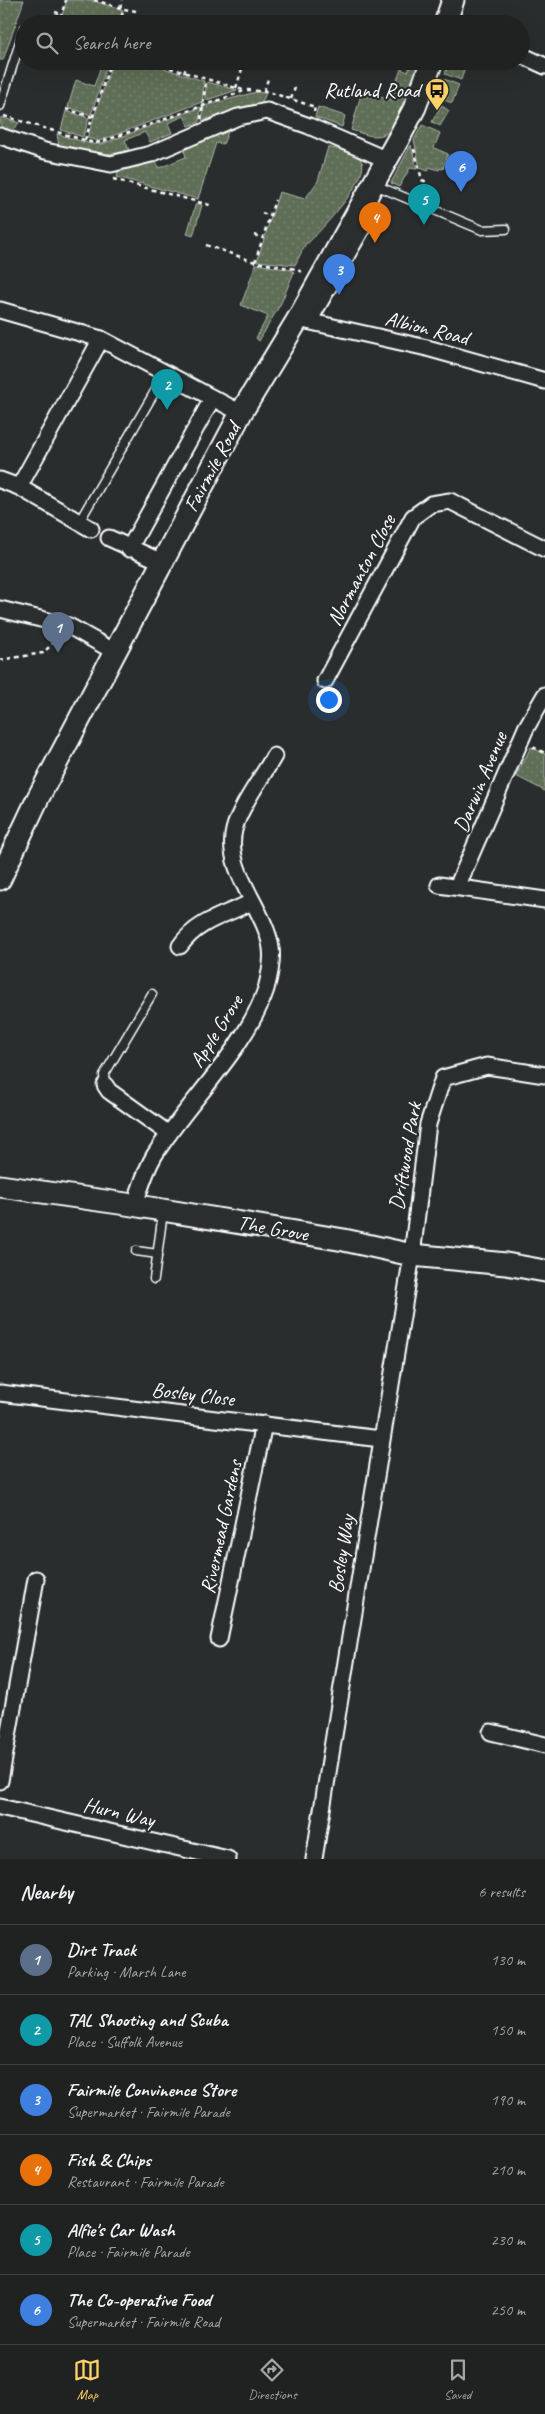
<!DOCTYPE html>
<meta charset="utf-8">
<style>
body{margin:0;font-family:Caveat,sans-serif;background:#2d2f2f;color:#f1f3f6}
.you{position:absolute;left:328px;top:699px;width:18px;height:18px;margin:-12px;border:4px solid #fff;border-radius:50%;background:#1a73e8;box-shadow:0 0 0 8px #1a73e833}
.badge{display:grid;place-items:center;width:32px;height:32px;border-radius:50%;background:#ffd166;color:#fff;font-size:16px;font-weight:700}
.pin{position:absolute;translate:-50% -41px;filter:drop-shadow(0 1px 2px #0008)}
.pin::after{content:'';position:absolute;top:26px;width:18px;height:15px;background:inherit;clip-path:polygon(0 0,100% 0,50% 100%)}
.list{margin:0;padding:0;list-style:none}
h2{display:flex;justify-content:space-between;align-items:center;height:65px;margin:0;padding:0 20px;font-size:21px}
h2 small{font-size:16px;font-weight:400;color:#a2a4a5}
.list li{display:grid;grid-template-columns:32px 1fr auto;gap:15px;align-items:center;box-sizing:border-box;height:70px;padding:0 20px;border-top:1px solid #3d3f40}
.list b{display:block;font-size:19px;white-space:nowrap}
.list p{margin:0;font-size:16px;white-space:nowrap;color:#a2a4a5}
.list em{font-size:16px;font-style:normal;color:#a2a4a5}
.icon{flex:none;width:28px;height:28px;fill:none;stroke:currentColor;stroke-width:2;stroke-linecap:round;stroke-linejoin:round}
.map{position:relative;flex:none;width:545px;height:1859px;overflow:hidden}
.search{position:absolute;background:#202222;box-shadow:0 5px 20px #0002;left:15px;right:15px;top:15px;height:55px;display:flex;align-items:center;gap:12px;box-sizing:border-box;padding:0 18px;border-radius:28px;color:#a2a4a5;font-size:19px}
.sheet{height:485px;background:#202222}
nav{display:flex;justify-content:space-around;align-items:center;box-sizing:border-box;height:70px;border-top:1px solid #3d3f40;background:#202222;font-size:14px;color:#a2a4a5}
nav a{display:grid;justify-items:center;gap:2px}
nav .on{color:#ffd166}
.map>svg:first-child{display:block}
.green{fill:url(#green-dots);stroke:#afb6ab}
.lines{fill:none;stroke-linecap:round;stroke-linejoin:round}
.lane-casing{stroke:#fff;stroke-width:11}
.street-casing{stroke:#fff;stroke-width:19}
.secondary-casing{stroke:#fff;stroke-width:25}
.path{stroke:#fff;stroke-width:2.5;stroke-dasharray:4 4;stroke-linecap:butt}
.lane{stroke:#2a2d2e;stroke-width:8}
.street{stroke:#2a2d2e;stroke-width:15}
.secondary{stroke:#2a2d2e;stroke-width:21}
.labels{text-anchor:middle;stroke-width:4.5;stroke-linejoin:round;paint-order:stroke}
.poi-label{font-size:21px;fill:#fff;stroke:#2a2d2e;text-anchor:end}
.street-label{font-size:21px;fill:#fff;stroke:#2a2d2e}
</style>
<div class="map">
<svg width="545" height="1859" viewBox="0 0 545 1859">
<defs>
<pattern id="green-dots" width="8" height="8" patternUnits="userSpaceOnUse" patternTransform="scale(1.25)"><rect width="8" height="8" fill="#5f6e57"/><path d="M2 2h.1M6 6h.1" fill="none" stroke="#778470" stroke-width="1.8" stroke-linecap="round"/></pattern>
</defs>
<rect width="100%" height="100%" fill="#2a2d2e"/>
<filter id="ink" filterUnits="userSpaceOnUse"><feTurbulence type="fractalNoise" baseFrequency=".02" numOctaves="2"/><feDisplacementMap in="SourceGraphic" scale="10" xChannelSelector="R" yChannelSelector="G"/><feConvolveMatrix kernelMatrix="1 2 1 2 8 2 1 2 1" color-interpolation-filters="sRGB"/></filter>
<g filter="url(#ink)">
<g class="green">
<path d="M0,0h24l-21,60h-3z"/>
<path d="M67,0h24l32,10 -5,14h-59z"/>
<path d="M113,61h28l63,20 -2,21 -103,39 -12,-3z"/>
<path d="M412,61h8c-4,16 -20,67 -35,73 -12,5 -23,-1 -34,-4l11,-39 28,9 11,-31 7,3z"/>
<path d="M458,62l8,3 -5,15 -16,-6 2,-6z"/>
<path d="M101,66l5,2 -15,47 -23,-8 8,-27 18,6z"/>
<path d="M444,79l15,6 -7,18 -13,-5z"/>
<path d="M207,82l30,8 -33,11z"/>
<path d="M256,92l10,1 -6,14 -24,2 -34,12 2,-15z"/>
<path d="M441,105l8,6 -9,15 -8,-4z"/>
<path d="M201,107l-2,15 -10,4 -5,-10 -16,7 4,10 -22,9 -5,-10 -20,8 4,10c-24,8 -45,1 -70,-4l-2,-12 34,10h11z"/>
<path d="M318,107l27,9 -3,11 -27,-10z"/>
<path d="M66,111l23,7 -6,19 -22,-7z"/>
<path d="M1,117l18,6 -7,8 -7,-1 -5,-5z"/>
<path d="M422,125l18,8 -6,15 14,6 -5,15 -3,-1 -1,2 -10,-3 -1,4 -8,-3 -6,-28z"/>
<path d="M224,130l4,2 -5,12 -7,-1 -18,56 -81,-22 1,-7 36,-12 5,10 27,-11 -3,-11z"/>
<path d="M411,145l6,24 -7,-1 -11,19 -8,-4z"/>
<path d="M328,147c10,3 27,4 33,13 12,16 -41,71 -53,83h-2l-11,22 -38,-4 22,-69 26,7 13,-18z"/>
<path d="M196,203l6,2 -9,31 -6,-2z"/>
<path d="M256,264l36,6 2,2 -13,31 -22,38 -3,-3 12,-22 -27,-11z"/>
<path d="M531,747l14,7v37l-29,-15z"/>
</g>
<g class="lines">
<defs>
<g id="lane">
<path d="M0,106l24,-77"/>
<path d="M375,185l107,45 24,-1"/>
<path d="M79,522l86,-148"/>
<path d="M105,1085l-1,-10 48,-81"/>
<path d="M136,1251l22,3"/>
<path d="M154,1279l9,-67"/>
</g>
<g id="street">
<path d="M521,55l24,11"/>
<path d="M0,136l45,15 66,13 40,-10 87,-37 29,-6 42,15 78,34"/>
<path d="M0,310l101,29 140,74"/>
<path d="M298,319l129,29 118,33"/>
<path d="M309,321l63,-110 -5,-16"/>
<path d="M0,480l19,7 72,42"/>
<path d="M19,487l82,-148"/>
<path d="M109,538l53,24"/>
<path d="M129,549l83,-150"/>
<path d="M0,609l69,17 46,26"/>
<path d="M325,681l88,-164 18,-13 19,-3 95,48"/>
<path d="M439,885l106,15"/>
<path d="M457,887l69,-159 19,-33"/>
<path d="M180,946c17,-25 45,-31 72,-44"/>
<path d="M105,1085l4,6 60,43"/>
<path d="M134,1206c6,-16 11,-35 20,-50 33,-54 91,-105 112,-167 3,-11 7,-28 5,-41 -5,-38 -47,-77 -37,-118 6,-24 28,-52 40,-74"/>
<path d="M0,1393l381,46"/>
<path d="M219,1639l45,-215"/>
<path d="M491,1732l54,13"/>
<path d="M0,1781l36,-202"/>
<path d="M0,1807l228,52"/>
<path d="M314,1859l98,-604 16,-131 15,-46 44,-12 58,9"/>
</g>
<g id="secondary">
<path d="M445,24l8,-24"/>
<path d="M0,879l38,-81 203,-385 57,-94 102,-183 15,-29 17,-46"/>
<path d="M0,1186l126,18 218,36 68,15 94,9 39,7"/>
</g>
</defs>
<use href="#lane" class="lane-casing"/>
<use href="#street" class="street-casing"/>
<use href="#secondary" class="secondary-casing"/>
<g class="path">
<path d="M94,0l30,9"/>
<path d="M120,8l2,-8"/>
<path d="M55,12l7,2"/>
<path d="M56,24l3,-2 7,-22"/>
<path d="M119,24l5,-15 12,2"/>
<path d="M147,61l96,29"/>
<path d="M460,61l7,3"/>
<path d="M101,63l9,3"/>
<path d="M448,66l8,-5"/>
<path d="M184,73l3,-8"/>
<path d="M236,88l7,-22"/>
<path d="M264,91l5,-15"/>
<path d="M291,99l5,-14"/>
<path d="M66,109l26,8"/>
<path d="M4,116l90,27 7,-1 146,-52 22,2 46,15 -1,5"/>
<path d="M201,119l5,-39"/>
<path d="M85,140l26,-79"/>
<path d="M414,149l8,31 5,2"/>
<path d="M113,179l100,27"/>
<path d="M262,213l8,3"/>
<path d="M254,235l9,3"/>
<path d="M206,245l49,17 41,7 9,5"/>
<path d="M255,262l20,-62"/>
<path d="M0,660l43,-7 15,-15"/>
<path d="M533,747l12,6"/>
</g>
<use href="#lane" class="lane"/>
<use href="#street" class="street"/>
<use href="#secondary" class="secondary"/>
</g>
</g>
<defs>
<symbol id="bus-pin" viewBox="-11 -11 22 30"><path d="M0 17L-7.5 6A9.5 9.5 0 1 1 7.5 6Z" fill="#ffd166" stroke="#2a2d2e"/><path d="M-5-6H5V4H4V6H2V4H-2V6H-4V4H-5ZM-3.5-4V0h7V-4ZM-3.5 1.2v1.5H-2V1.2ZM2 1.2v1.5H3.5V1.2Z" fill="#111"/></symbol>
</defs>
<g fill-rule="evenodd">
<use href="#bus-pin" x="423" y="76" width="28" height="38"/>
</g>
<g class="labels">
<g class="poi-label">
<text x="420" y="97">Rutland Road</text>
</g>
<g class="street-label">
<text transform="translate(427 328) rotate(14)" y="7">Albion Road</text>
<text transform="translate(212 467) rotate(-62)" y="7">Fairmile Road</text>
<text transform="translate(361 570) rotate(-62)" y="7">Normanton Close</text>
<text transform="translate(480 782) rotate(-67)" y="7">Darwin Avenue</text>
<text transform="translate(216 1031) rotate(-58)" y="7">Apple Grove</text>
<text transform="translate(405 1156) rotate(-80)" y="7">Driftwood Park</text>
<text transform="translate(273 1228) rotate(10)" y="7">The Grove</text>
<text transform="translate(193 1394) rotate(7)" y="7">Bosley Close</text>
<text transform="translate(221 1527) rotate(-78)" y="7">Rivermead Gardens</text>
<text transform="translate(341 1554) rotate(-81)" y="7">Bosley Way</text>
<text transform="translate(119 1812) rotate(13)" y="7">Hurn Way</text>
</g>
</g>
</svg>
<div class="you"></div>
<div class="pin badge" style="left:58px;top:653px;background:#5c6f8a">1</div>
<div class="pin badge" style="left:167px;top:410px;background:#0f9aa8">2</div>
<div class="pin badge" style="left:339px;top:295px;background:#3f7fe0">3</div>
<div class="pin badge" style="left:375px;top:243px;background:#e8710a">4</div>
<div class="pin badge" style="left:424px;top:225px;background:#0f9aa8">5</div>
<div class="pin badge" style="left:461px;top:192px;background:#3f7fe0">6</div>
<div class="search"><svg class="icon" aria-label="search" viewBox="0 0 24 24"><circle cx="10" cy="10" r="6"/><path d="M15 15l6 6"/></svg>Search here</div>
</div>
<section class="sheet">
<h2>Nearby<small>6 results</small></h2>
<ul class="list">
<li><span class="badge" style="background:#5c6f8a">1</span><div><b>Dirt Track</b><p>Parking · Marsh Lane</p></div><em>130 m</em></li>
<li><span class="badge" style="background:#0f9aa8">2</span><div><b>TAL Shooting and Scuba</b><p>Place · Suffolk Avenue</p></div><em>150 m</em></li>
<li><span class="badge" style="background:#3f7fe0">3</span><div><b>Fairmile Convinence Store</b><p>Supermarket · Fairmile Parade</p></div><em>190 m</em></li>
<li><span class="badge" style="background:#e8710a">4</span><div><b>Fish &amp; Chips</b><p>Restaurant · Fairmile Parade</p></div><em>210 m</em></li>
<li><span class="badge" style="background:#0f9aa8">5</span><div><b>Alfie's Car Wash</b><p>Place · Fairmile Parade</p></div><em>230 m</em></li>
<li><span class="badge" style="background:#3f7fe0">6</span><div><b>The Co-operative Food</b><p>Supermarket · Fairmile Road</p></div><em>250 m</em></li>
</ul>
</section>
<nav>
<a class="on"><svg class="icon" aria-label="map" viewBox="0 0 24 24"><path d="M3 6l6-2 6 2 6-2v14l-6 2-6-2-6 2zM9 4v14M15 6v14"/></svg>Map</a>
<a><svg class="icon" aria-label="directions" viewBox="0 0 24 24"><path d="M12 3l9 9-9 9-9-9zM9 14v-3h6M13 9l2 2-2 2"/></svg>Directions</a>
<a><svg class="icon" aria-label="saved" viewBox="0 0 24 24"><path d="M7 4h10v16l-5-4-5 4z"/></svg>Saved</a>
</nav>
